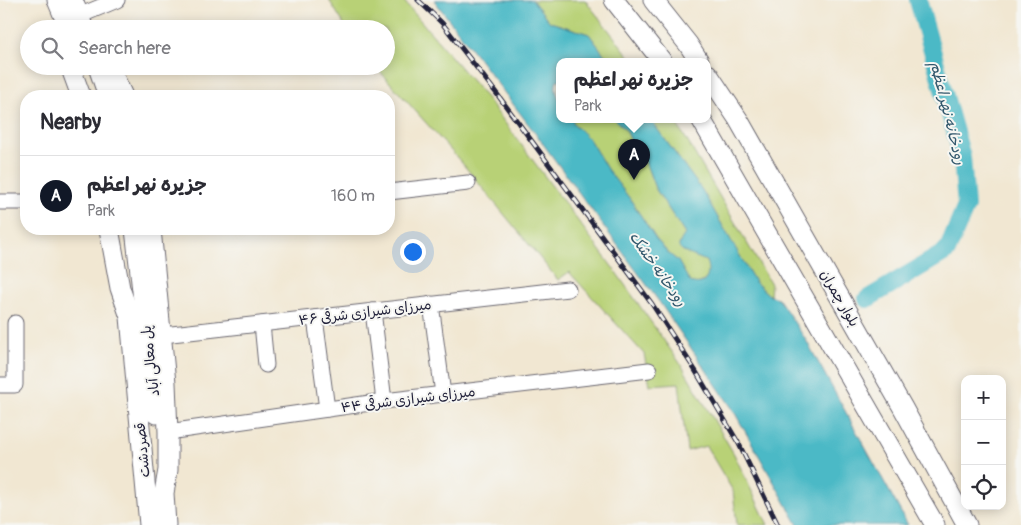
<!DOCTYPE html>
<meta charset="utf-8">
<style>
body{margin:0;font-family:Pangolin,"Playpen Sans Arabic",sans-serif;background:#f7f7f7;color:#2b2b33}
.controls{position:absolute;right:15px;bottom:15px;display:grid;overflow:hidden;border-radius:10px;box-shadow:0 2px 12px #0003}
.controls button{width:45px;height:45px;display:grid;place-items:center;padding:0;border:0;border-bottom:1px solid #e1e1e2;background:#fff;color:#2b2b33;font:25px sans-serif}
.you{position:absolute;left:412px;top:251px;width:18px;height:18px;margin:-12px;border:4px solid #fff;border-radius:50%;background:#1a73e8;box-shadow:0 0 0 8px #1a73e833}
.badge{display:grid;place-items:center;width:32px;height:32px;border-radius:50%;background:#111827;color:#fff;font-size:16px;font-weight:700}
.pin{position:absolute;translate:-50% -41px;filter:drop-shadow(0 1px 2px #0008)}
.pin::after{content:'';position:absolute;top:26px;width:18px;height:15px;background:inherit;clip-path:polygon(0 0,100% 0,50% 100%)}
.popup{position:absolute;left:556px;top:58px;width:155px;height:65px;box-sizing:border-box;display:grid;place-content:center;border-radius:10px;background:#fff;filter:drop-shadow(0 1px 4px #0005);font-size:16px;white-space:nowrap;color:#7c7c81}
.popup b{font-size:19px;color:#2b2b33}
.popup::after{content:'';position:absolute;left:50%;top:100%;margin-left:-10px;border:10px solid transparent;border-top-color:#fff}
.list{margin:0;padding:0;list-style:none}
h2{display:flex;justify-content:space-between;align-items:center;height:65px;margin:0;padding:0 20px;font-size:21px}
h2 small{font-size:16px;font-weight:400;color:#7c7c81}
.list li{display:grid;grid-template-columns:32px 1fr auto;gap:15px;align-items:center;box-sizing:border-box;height:80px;padding:0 20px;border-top:1px solid #e1e1e2}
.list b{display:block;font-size:19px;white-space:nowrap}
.list p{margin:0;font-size:16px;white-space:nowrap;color:#7c7c81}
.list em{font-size:16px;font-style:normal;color:#7c7c81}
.icon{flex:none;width:28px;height:28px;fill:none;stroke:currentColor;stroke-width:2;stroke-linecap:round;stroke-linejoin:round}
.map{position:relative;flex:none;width:1021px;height:525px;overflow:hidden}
.search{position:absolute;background:#fff;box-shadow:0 2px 12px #0003;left:20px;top:20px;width:375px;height:55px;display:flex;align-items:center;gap:12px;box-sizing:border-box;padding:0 18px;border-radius:28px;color:#7c7c81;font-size:19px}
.panel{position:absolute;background:#fff;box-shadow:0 2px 12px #0003;left:20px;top:90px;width:375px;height:145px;border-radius:20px}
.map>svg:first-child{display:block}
.green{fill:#b8d176;stroke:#6d7a58}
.water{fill:#4cb9c6;stroke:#376e80}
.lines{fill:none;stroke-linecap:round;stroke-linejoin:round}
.river{stroke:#4cb9c6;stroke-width:18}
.minor-casing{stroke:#6a6770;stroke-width:17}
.major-casing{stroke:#6a6770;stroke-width:21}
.minor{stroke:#fff;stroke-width:15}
.major{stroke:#fff;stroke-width:19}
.rail-casing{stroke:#22223b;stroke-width:5}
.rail{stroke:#f6f6f2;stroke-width:3;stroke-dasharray:9;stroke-linecap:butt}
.labels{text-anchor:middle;stroke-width:4;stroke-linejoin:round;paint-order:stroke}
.street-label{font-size:14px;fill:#22223b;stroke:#f6f6f2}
.water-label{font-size:15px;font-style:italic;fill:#31576c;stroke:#f6f6f2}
</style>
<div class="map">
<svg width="1021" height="525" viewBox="0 0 1021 525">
<rect width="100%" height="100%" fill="#f6f6f2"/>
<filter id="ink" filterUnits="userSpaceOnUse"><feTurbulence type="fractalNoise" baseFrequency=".02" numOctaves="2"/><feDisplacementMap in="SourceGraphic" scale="10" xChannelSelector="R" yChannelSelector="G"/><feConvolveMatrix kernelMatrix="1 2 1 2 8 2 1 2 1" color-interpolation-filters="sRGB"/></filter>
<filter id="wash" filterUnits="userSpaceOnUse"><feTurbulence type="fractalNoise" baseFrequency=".0096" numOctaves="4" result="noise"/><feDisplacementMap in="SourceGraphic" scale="20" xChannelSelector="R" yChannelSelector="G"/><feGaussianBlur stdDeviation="1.12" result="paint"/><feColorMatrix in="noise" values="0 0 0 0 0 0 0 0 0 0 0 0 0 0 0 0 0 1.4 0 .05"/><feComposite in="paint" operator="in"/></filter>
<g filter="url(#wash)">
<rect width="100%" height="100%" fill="#f1e7d2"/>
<g class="green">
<path d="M329,0h74l85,100 125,168 69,98 52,88 34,71h-31l-4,-34 -27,-45 -19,5 -8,-68 -29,2 -6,-31 -75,-82 -11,8 -96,-117 -87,-97h11v-37h-39z"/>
<path d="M532,0h53l48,61h-24l-20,-27 -39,-12z"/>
<path d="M572,119h42l12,11 7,15 12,16 10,27 30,46 -6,11c5,3 25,13 27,17 9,11 -2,25 -16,21l-12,-22 -10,-8 -12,-14 -26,-40 -23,-30 -18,-30 -15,-15z"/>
<path d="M650,119h23l9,13 89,152 -1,12 -15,-14 -53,-92z"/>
</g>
<path class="water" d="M434,0h98l18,22 39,12 20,27h-49v19h-3c-3,9 0,13 3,21 2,5 0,13 0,18h12l2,5 15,15 18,30 23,30 26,40 12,14 10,8 12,21c17,6 21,-8 16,-21 -6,-3 -28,-9 -27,-16 1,-4 4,-8 6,-11l-30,-46 -10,-27 -12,-16 -7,-15 -12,-11h36l52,71 53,92 15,14 8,2 28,42 102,185h-110l-66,-117 -72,-105 -125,-170z"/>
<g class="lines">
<path class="river" d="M867,299l80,-48 19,-45 -4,-49 -44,-157"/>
</g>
</g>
<g filter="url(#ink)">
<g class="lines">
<defs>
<g id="minor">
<path d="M86,13l31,-13"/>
<path d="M389,192l79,-9"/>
<path d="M0,202h26"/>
<path d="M431,304l12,90"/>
<path d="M373,311l11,90"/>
<path d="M315,318l12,91"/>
<path d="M262,324l4,41"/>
<path d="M163,335l405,-46"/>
<path d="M0,385h15v-62"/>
<path d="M168,432l216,-31 265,-31"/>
</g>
<g id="major">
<path d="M57,0l12,29"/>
<path d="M73,0l11,29"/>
<path d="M614,0l48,61"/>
<path d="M653,0l35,44 11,17"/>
<path d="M70,66l11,30"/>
<path d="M109,66l14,30"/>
<path d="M98,67l10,29"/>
<path d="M708,74l30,45 165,289 64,117"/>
<path d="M701,119l234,406"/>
<path d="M109,229l11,59 10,29 19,208"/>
<path d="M135,229l21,185"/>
<path d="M151,229l15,154 2,49v38l-4,23 2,32"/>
</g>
</defs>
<use href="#minor" class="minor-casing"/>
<use href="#major" class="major-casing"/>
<use href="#minor" class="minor"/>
<use href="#major" class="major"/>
<defs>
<path id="rail" d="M418,0l24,23 55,71 155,210 43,66 44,74 39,81"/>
</defs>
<use href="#rail" class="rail-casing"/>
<use href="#rail" class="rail"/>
</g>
</g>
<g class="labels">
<g class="street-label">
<text transform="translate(840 298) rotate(60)" y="5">بلوار چمران</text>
<text transform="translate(365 312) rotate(-7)" y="5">۴۶ میرزای شیرازی شرقی</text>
<text transform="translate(150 361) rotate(-97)" y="5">پل معالی آباد</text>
<text transform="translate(408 399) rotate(-7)" y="5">۴۴ میرزای شیرازی شرقی</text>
<text transform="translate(142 450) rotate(-95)" y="5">قصردشت</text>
</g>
<g class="water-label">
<text transform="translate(948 113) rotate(76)" y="5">رودخانه نهر اعظم</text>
<text transform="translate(658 269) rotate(55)" y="5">رودخانه خشک</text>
</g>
</g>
</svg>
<div class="controls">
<button>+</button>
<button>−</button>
<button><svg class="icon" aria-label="locate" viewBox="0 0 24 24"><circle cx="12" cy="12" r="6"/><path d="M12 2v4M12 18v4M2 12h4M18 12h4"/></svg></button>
</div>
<div class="you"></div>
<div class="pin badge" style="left:634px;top:180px">A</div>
<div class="popup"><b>جزیره نهر اعظم</b>Park</div>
<div class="search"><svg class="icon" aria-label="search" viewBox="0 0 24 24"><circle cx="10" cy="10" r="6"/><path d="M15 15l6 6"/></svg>Search here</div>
<section class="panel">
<h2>Nearby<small></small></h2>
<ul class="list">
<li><span class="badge">A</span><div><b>جزیره نهر اعظم</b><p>Park</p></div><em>160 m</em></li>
</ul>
</section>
</div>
